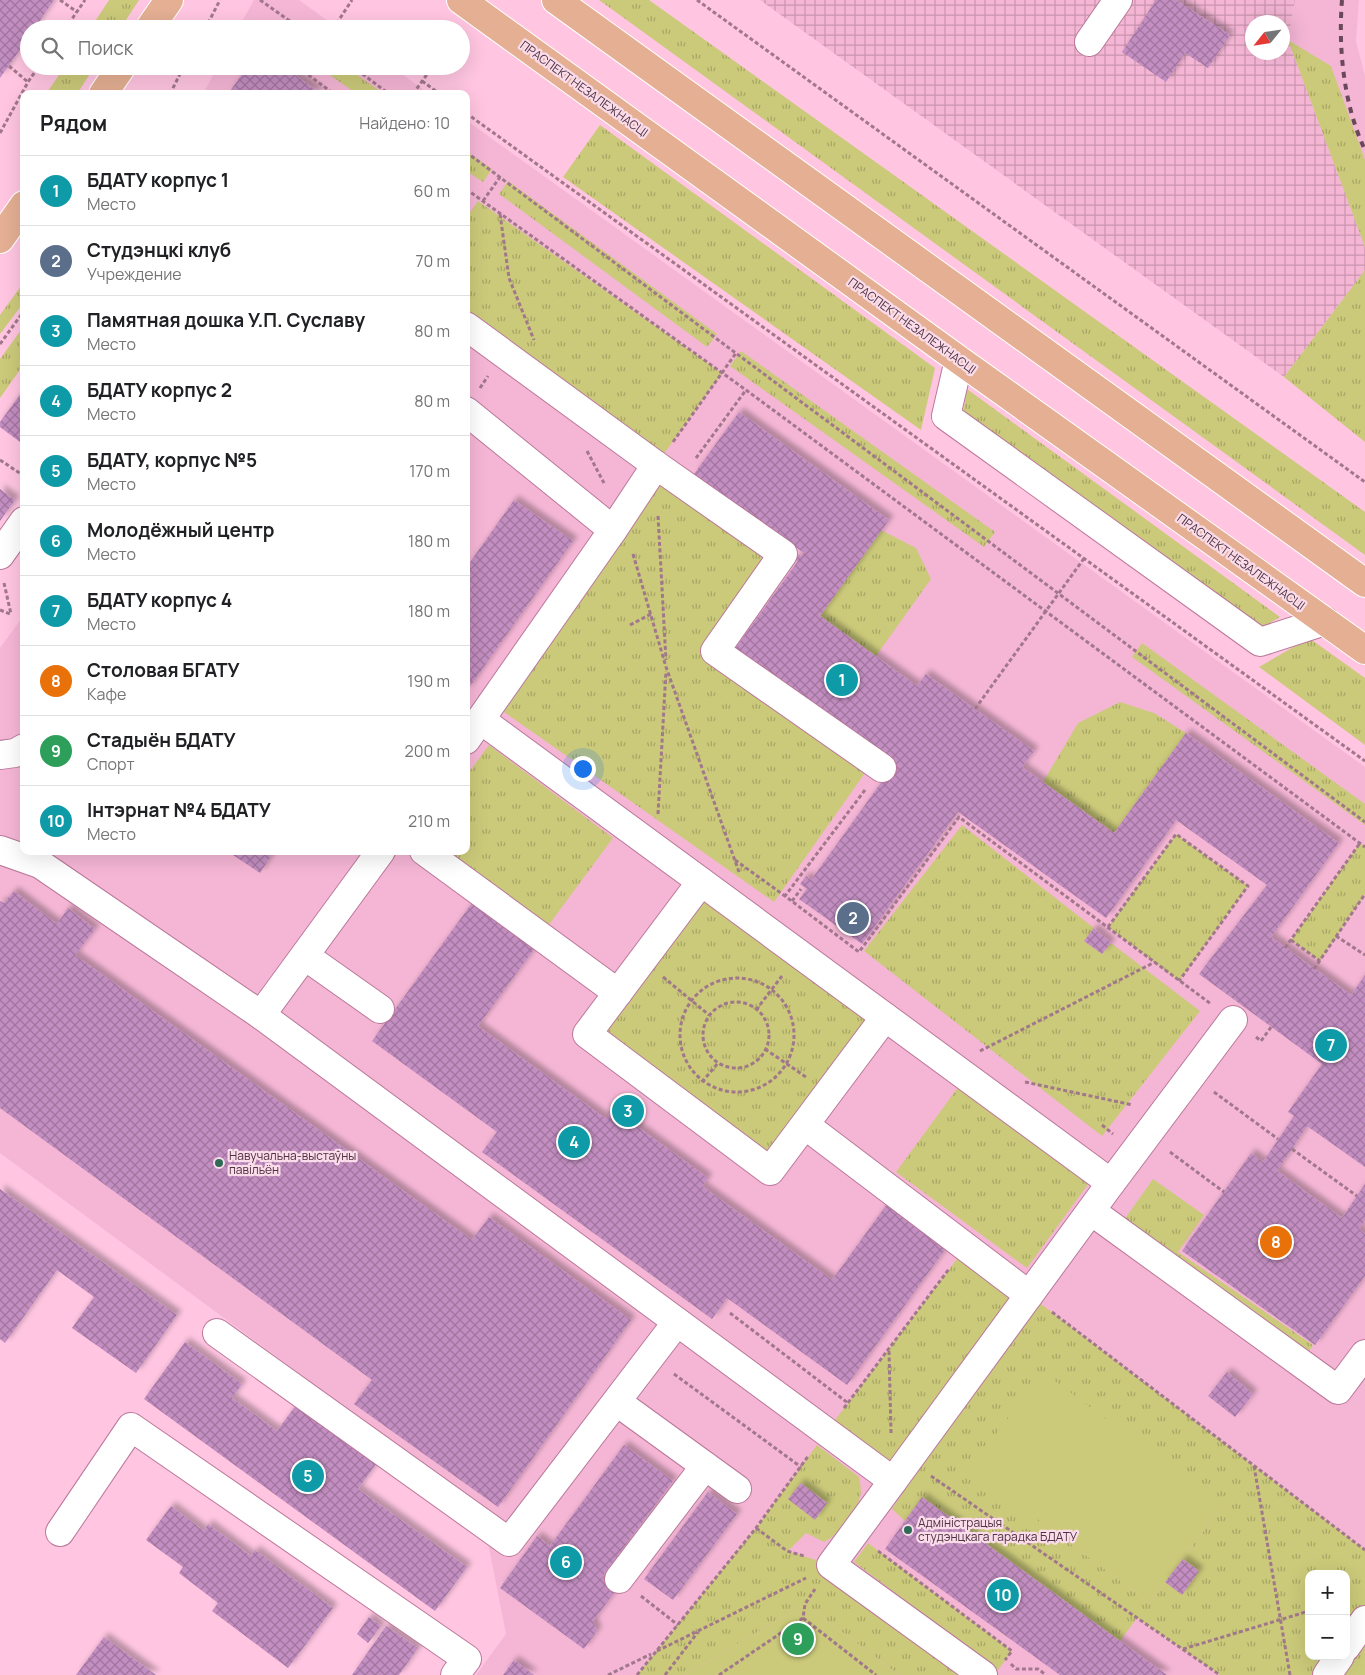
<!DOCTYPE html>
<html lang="ru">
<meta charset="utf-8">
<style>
body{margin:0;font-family:Manrope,sans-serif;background:#f2f2f2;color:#202124}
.controls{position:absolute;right:15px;bottom:15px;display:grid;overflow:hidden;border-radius:10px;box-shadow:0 5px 20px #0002}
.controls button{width:45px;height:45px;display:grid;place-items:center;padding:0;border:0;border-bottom:1px solid #e0e0e0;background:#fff;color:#202124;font:25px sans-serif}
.compass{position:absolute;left:1245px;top:15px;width:45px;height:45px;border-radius:50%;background:#fff;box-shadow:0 5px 20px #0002;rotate:240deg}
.you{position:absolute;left:582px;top:768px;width:18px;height:18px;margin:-12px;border:4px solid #fff;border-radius:50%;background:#1a73e8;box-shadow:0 0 0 8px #1a73e833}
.badge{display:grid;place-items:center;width:32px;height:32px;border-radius:50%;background:#2e6b56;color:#fff;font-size:16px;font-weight:700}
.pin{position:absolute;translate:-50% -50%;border:2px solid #fff;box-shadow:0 1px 5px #0006}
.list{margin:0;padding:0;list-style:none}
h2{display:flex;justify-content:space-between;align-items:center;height:65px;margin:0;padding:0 20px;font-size:21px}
h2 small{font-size:16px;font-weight:400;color:#757577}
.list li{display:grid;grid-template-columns:32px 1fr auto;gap:15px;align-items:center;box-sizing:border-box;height:70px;padding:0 20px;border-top:1px solid #e0e0e0}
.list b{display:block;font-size:19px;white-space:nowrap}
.list p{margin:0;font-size:16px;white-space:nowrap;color:#757577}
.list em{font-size:16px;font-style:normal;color:#757577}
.icon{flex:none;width:28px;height:28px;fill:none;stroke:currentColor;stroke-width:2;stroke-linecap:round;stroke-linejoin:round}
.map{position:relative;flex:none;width:1365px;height:1675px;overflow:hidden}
.search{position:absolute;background:#fff;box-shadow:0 5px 20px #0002;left:20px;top:20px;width:450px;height:55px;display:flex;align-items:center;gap:12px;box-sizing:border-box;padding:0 18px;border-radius:28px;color:#757577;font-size:19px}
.panel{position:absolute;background:#fff;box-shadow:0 5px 20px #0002;left:20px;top:90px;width:450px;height:765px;border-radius:10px}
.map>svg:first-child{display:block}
.built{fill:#f5b6d5}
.industrial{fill:url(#industrial-grid);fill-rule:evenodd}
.grass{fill:url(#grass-tufts);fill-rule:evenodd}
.pitch{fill:#cbca7a}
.building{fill:url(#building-cross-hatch);filter:url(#shadow)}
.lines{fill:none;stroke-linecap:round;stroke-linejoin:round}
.minor-casing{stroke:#ba789a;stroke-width:30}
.major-casing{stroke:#fff;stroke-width:30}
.path{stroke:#a1778b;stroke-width:3;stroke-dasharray:4 2.5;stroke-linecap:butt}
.minor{stroke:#fff;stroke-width:28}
.major{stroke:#e4af93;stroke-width:28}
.rail{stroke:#694959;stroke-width:4;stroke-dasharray:6 6;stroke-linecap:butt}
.poi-dot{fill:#2e6b56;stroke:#fadcea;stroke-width:2}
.labels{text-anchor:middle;stroke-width:4.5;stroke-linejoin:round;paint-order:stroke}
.street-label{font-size:12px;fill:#4e3240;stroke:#fadcea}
.poi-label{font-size:12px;fill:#4e3240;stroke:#fadcea;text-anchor:start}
</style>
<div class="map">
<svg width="1365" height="1675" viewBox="0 0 1365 1675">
<defs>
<pattern id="industrial-grid" width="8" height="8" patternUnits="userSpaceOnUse" patternTransform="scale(1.25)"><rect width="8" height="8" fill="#f5b6d5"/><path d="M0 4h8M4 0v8" fill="none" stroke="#c995ae"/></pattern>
<pattern id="grass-tufts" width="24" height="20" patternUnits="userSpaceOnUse" patternTransform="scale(1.25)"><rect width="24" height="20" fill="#cbca7a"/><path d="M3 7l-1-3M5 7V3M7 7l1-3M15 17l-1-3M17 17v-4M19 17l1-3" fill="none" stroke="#a7a565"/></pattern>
<pattern id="building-cross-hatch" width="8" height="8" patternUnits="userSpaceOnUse" patternTransform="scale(1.25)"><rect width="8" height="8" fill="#c38ec1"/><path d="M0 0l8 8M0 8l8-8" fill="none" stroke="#a1759e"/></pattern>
<filter id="shadow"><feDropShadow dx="4.5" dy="-4.5" stdDeviation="2.5" flood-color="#0004"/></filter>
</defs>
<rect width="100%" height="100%" fill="#ffc5e1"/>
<g class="built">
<path d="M254,0h45l40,29h-101z"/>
<path d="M1295,0h64l-3,41 9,35v171l-77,-207z"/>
<path d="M218,66h173l38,28h-226z"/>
<path d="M466,120l899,647v861l-19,-54h-37v82l22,19h-855l30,-41 -25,-127 -481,-354v-505l24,-33v236h442z"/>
</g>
<path class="industrial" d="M760,0h535l-7,40 77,207v23l-81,107zM1252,22h30v30h-30z"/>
<g class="grass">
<path d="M109,0h30l-19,29h-30z"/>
<path d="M599,0h50l716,512v43z"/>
<path d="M1288,40l43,26 34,94v87z"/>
<path d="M65,66h30l-18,28h-31z"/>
<path d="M332,66h13l39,28h-27l-30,-21z"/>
<path d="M600,125l335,243 -14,62 -358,-253z"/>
<path d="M466,151l26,18 -9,13 -17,-11z"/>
<path d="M508,181l209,153 -10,13 -208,-153z"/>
<path d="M478,201l244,172 -66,92 -190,-143v-104z"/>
<path d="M1365,270v172l-81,-65z"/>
<path d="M24,282v20l-24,32v-19z"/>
<path d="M24,326v38l-24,34v-39z"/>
<path d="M741,351l254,181 -11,15 -254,-181z"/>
<path d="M967,389l313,228 -17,10 -300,-213z"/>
<path d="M656,480l118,83 -61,87 159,113 -98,139 -277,-195z"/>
<path d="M881,530l35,18 15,31 -55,77 -56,-40z"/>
<path d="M1309,638l56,40v67l-106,-78z"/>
<path d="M1142,643l223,161v21l-233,-168z"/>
<path d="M1120,702l34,11 32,20 -72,100 -71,-51 35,-59z"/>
<path d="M489,745l124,93 -68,92 -106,-79h27v-75z"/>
<path d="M962,825l132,103 -10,13 18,13 9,-11 89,68 -98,125 -238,-185z"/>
<path d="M1176,834l72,52 -69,95 -71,-54z"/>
<path d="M1360,843l5,4v47l-45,67 -29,-21z"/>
<path d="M701,882l184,135 -115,154 -183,-137z"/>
<path d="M959,1086l130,97 -62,85 -131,-96z"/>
<path d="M1153,1179l51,36 -26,37 135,93 -8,12 -186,-130z"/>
<path d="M966,1247l399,303v125h-145l-83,-57 -17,23 -198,-143 -17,23 -13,-12 27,-40 -2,-15 -24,27 -67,-49zM971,1469l251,37 -72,97zM1309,1574h37v82h-37z"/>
<path d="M817,1445l42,32c1,6 3,14 1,20 -5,19 -19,36 -36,45l-18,-9 -18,18 43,14 149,110h-81l-94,-71 -120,71h-48l119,-147z"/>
<path d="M868,1543l144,108 -14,19 -144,-108z"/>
</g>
<g class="pitch">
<path d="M1043,1372l179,134 -72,97 -180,-134z"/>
<path d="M805,1604l94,71h-214z"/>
</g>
<g class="building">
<path d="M0,0h54l-20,29h-5v8l-29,41z"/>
<path d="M1156,0h20l54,35 -22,33 -23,-15 -19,29 -44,-30z"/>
<path d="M248,66h35l38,28h-93z"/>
<path d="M24,389v56l-24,-18v-5z"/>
<path d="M739,412l150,108 -69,96 97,70 9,-12 108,77 -12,16 92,66 72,-100 153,110 -68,94 80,58 14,-20v192l-58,-41 -30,45 65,47 23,-34v36l-6,9 6,5v42l-50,69 -133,-94 69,-98 12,9 31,-46 -6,-4 34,-48 -123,-90 68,-89 -91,-65 -70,98 -148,-106 -96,132 -63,-45 8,-10 -7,-5 6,-8 5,4 82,-114 -159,-116 64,-89 -3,-1 4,-6 2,2 3,-3 -110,-79z"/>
<path d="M0,489l15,11 -15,21z"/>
<path d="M514,500l59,41 -107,151v-124z"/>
<path d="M227,851h47l-14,22z"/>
<path d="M14,891l43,33 11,-16 27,21 -20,26 397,285 17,-23 142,103 -133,187 -144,-103 18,-24 -372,-272v-207l4,2z"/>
<path d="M477,896l63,45 -62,85 128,93 7,-10 95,69 -6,8 130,94 55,-76 60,43 -100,138 -120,-87 -15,21 -230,-167 15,-20 -125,-91z"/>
<path d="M1094,928l17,15 -9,11 -18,-13z"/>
<path d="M0,1189l177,126 -41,58 -64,-45 22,-31 -37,-27 -52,73 -5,-4z"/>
<path d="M185,1342l57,42 -10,14 45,33 19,-26 80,59 -18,25 109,78 -32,44 -291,-212z"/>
<path d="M1227,1372l26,22 -18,23 -27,-21z"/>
<path d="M624,1445l49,36 -72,97 16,11 -24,32 4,10 -13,18 -84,-61 37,-52 13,10z"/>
<path d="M801,1483l26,20 -12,17 -27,-21z"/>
<path d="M708,1492l29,22 -64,86 -29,-21z"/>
<path d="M922,1497l198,144 47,34h-107l-175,-126z"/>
<path d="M171,1506l33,25 4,-7 43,32 4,-6 78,58 -45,60 -76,-57 6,-8 -39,-30 4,-6 -37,-27z"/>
<path d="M1183,1559l16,12 -17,24 -17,-13z"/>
<path d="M369,1617l12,9 -13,17 -11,-9z"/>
<path d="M386,1626l32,22 -19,27h-47z"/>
<path d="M104,1637l52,38h-80z"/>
<path d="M514,1660l20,15h-31z"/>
</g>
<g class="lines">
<defs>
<g id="minor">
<path d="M1089,42l29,-42"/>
<path d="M466,326l190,139 127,89 -68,97 167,117"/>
<path d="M959,360l-13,56 314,226 65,-21"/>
<path d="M466,411l147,119 -147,210"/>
<path d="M613,530l43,-65"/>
<path d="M0,555l24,-34"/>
<path d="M0,755l15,-2 9,-5"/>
<path d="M0,850l40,14 221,151 632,466 218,-298 -630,-463"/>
<path d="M424,851l194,142"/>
<path d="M701,882l-114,152 183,137 115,-154"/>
<path d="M305,956l75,53"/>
<path d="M261,1015l120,-164"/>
<path d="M805,1125l224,170"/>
<path d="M1111,1183l122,-163"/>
<path d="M1091,1211l247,179 27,-36"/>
<path d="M217,1333l292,209 168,-220"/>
<path d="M617,1402l120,87"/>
<path d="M893,1481l-62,84 152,110"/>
<path d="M60,1532l71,-105 336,232 -12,16"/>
<path d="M619,1579l86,-113"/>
<path d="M1346,1647l19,-27"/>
<path d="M1327,1675l13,-19"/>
</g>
<g id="major">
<path d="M461,0l498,360 406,290"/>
<path d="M556,0l809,583"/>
<path d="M149,29l20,-29"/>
<path d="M103,94l19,-28"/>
<path d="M0,239l24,-34"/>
</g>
</defs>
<use href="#minor" class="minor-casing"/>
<use href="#major" class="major-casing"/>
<g class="path">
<path d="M60,0l17,12"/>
<path d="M260,0l41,29"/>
<path d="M697,0l668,482"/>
<path d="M65,29l20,-29"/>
<path d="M205,29l15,-29"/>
<path d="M333,29l19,-29"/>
<path d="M9,66l19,16"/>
<path d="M307,66l-4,5 31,23"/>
<path d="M352,66l37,28"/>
<path d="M422,81l18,13"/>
<path d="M170,94l14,-28"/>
<path d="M413,94l20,-28"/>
<path d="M466,113l899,648"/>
<path d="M0,133l28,-51 11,-16"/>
<path d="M466,152l899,670"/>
<path d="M466,189l280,201 619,457"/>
<path d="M483,201l17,-24"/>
<path d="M500,214l9,64 25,62"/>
<path d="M0,344l24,-33"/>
<path d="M480,388l8,-12"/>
<path d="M673,442l63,-89"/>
<path d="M587,451l17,32"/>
<path d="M696,458l50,-68"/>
<path d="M0,460l24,16"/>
<path d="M658,516l8,144"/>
<path d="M633,554l33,113 73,205"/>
<path d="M4,583l7,31"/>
<path d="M0,610l10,4"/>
<path d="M630,625l21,-11"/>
<path d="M975,709l110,-152"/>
<path d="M865,790l-80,106 74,56 100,-135 252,187"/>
<path d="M658,814l8,-143"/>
<path d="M735,860l50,36"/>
<path d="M792,901l9,-12"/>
<path d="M1108,927l68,-93 72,52 -69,95"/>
<path d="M1336,936l29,19"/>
<path d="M1291,940l29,21"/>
<path d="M1285,948l75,-105"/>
<path d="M1314,969l51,-75"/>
<path d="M663,977l46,38"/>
<circle cx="737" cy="1035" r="57"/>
<circle cx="736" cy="1035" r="33"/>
<path d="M756,1010l26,-34"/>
<path d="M1256,1037l5,4 11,-15"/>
<path d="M765,1049l41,28"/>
<path d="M980,1051l175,-89"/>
<path d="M702,1082l16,-19"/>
<path d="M1025,1082l108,23"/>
<path d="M1214,1092l64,47"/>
<path d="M1102,1125l11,9"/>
<path d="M1292,1149l65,47"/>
<path d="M1170,1152l54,40"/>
<path d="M1052,1312l313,238"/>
<path d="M730,1313l118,90"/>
<path d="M889,1351l2,82"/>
<path d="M674,1374l127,93"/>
<path d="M844,1408l105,-139"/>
<path d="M1254,1466l36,209"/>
<path d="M931,1476l289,199"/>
<path d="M756,1528l31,23 17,5"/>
<path d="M878,1551l134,100 -7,9"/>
<path d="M641,1596l37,29"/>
<path d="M803,1618l73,57"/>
<path d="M1183,1649l126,-38"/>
<path d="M657,1651l149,-73"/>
<path d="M1011,1664l5,5h22l8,6"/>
<path d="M608,1675l43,-21"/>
<path d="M637,1675l119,-147 53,-73"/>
<path d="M665,1675l33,-43"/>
<path d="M719,1675l84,-57 2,-14 10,-15"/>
</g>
<use href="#minor" class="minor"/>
<use href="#major" class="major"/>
<path class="rail" d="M1342,0c-4,49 2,106 23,150"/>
</g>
<g class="poi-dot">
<circle cx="219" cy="1163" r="5"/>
<circle cx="908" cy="1530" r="5"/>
</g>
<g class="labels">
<g class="street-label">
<text transform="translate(584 89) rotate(36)" y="4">ПРАСПЕКТ НЕЗАЛЕЖНАСЦІ</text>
<text transform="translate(912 326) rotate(36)" y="4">ПРАСПЕКТ НЕЗАЛЕЖНАСЦІ</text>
<text transform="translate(1241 562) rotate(36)" y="4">ПРАСПЕКТ НЕЗАЛЕЖНАСЦІ</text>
</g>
<g class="poi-label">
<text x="229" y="1160">Навучальна-выстаўны<tspan x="229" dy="14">павільён</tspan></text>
<text x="918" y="1527">Адміністрацыя<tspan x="918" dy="14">студэнцкага гарадка БДАТУ</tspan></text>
</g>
</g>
</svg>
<div class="controls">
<button>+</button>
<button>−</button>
</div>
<svg class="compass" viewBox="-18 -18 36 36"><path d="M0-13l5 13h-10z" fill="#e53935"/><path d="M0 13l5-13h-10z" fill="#757577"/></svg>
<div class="you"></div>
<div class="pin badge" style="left:842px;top:680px;background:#0f9aa8">1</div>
<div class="pin badge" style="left:853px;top:918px;background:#5c6f8a">2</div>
<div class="pin badge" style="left:628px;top:1111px;background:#0f9aa8">3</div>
<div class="pin badge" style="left:574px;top:1142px;background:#0f9aa8">4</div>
<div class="pin badge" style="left:308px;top:1476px;background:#0f9aa8">5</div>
<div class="pin badge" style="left:566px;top:1562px;background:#0f9aa8">6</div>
<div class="pin badge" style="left:1331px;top:1045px;background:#0f9aa8">7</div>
<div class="pin badge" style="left:1276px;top:1242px;background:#e8710a">8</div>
<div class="pin badge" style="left:798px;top:1639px;background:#2e9e5b">9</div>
<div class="pin badge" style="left:1003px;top:1595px;background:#0f9aa8">10</div>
<div class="search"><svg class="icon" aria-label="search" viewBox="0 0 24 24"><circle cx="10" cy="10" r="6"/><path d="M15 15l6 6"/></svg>Поиск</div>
<section class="panel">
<h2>Рядом<small>Найдено: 10</small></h2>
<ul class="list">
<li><span class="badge" style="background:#0f9aa8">1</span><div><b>БДАТУ корпус 1</b><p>Место</p></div><em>60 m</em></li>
<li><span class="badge" style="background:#5c6f8a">2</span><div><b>Студэнцкі клуб</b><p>Учреждение</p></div><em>70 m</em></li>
<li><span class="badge" style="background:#0f9aa8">3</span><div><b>Памятная дошка У.П. Суславу</b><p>Место</p></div><em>80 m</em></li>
<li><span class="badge" style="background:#0f9aa8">4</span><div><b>БДАТУ корпус 2</b><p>Место</p></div><em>80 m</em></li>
<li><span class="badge" style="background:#0f9aa8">5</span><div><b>БДАТУ, корпус №5</b><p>Место</p></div><em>170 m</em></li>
<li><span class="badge" style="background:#0f9aa8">6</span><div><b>Молодёжный центр</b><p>Место</p></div><em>180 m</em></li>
<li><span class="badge" style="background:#0f9aa8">7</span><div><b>БДАТУ корпус 4</b><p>Место</p></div><em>180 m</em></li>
<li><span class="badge" style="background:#e8710a">8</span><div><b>Столовая БГАТУ</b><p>Кафе</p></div><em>190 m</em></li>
<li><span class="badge" style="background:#2e9e5b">9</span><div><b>Стадыён БДАТУ</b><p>Спорт</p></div><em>200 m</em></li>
<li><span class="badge" style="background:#0f9aa8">10</span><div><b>Інтэрнат №4 БДАТУ</b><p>Место</p></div><em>210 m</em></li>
</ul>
</section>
</div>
